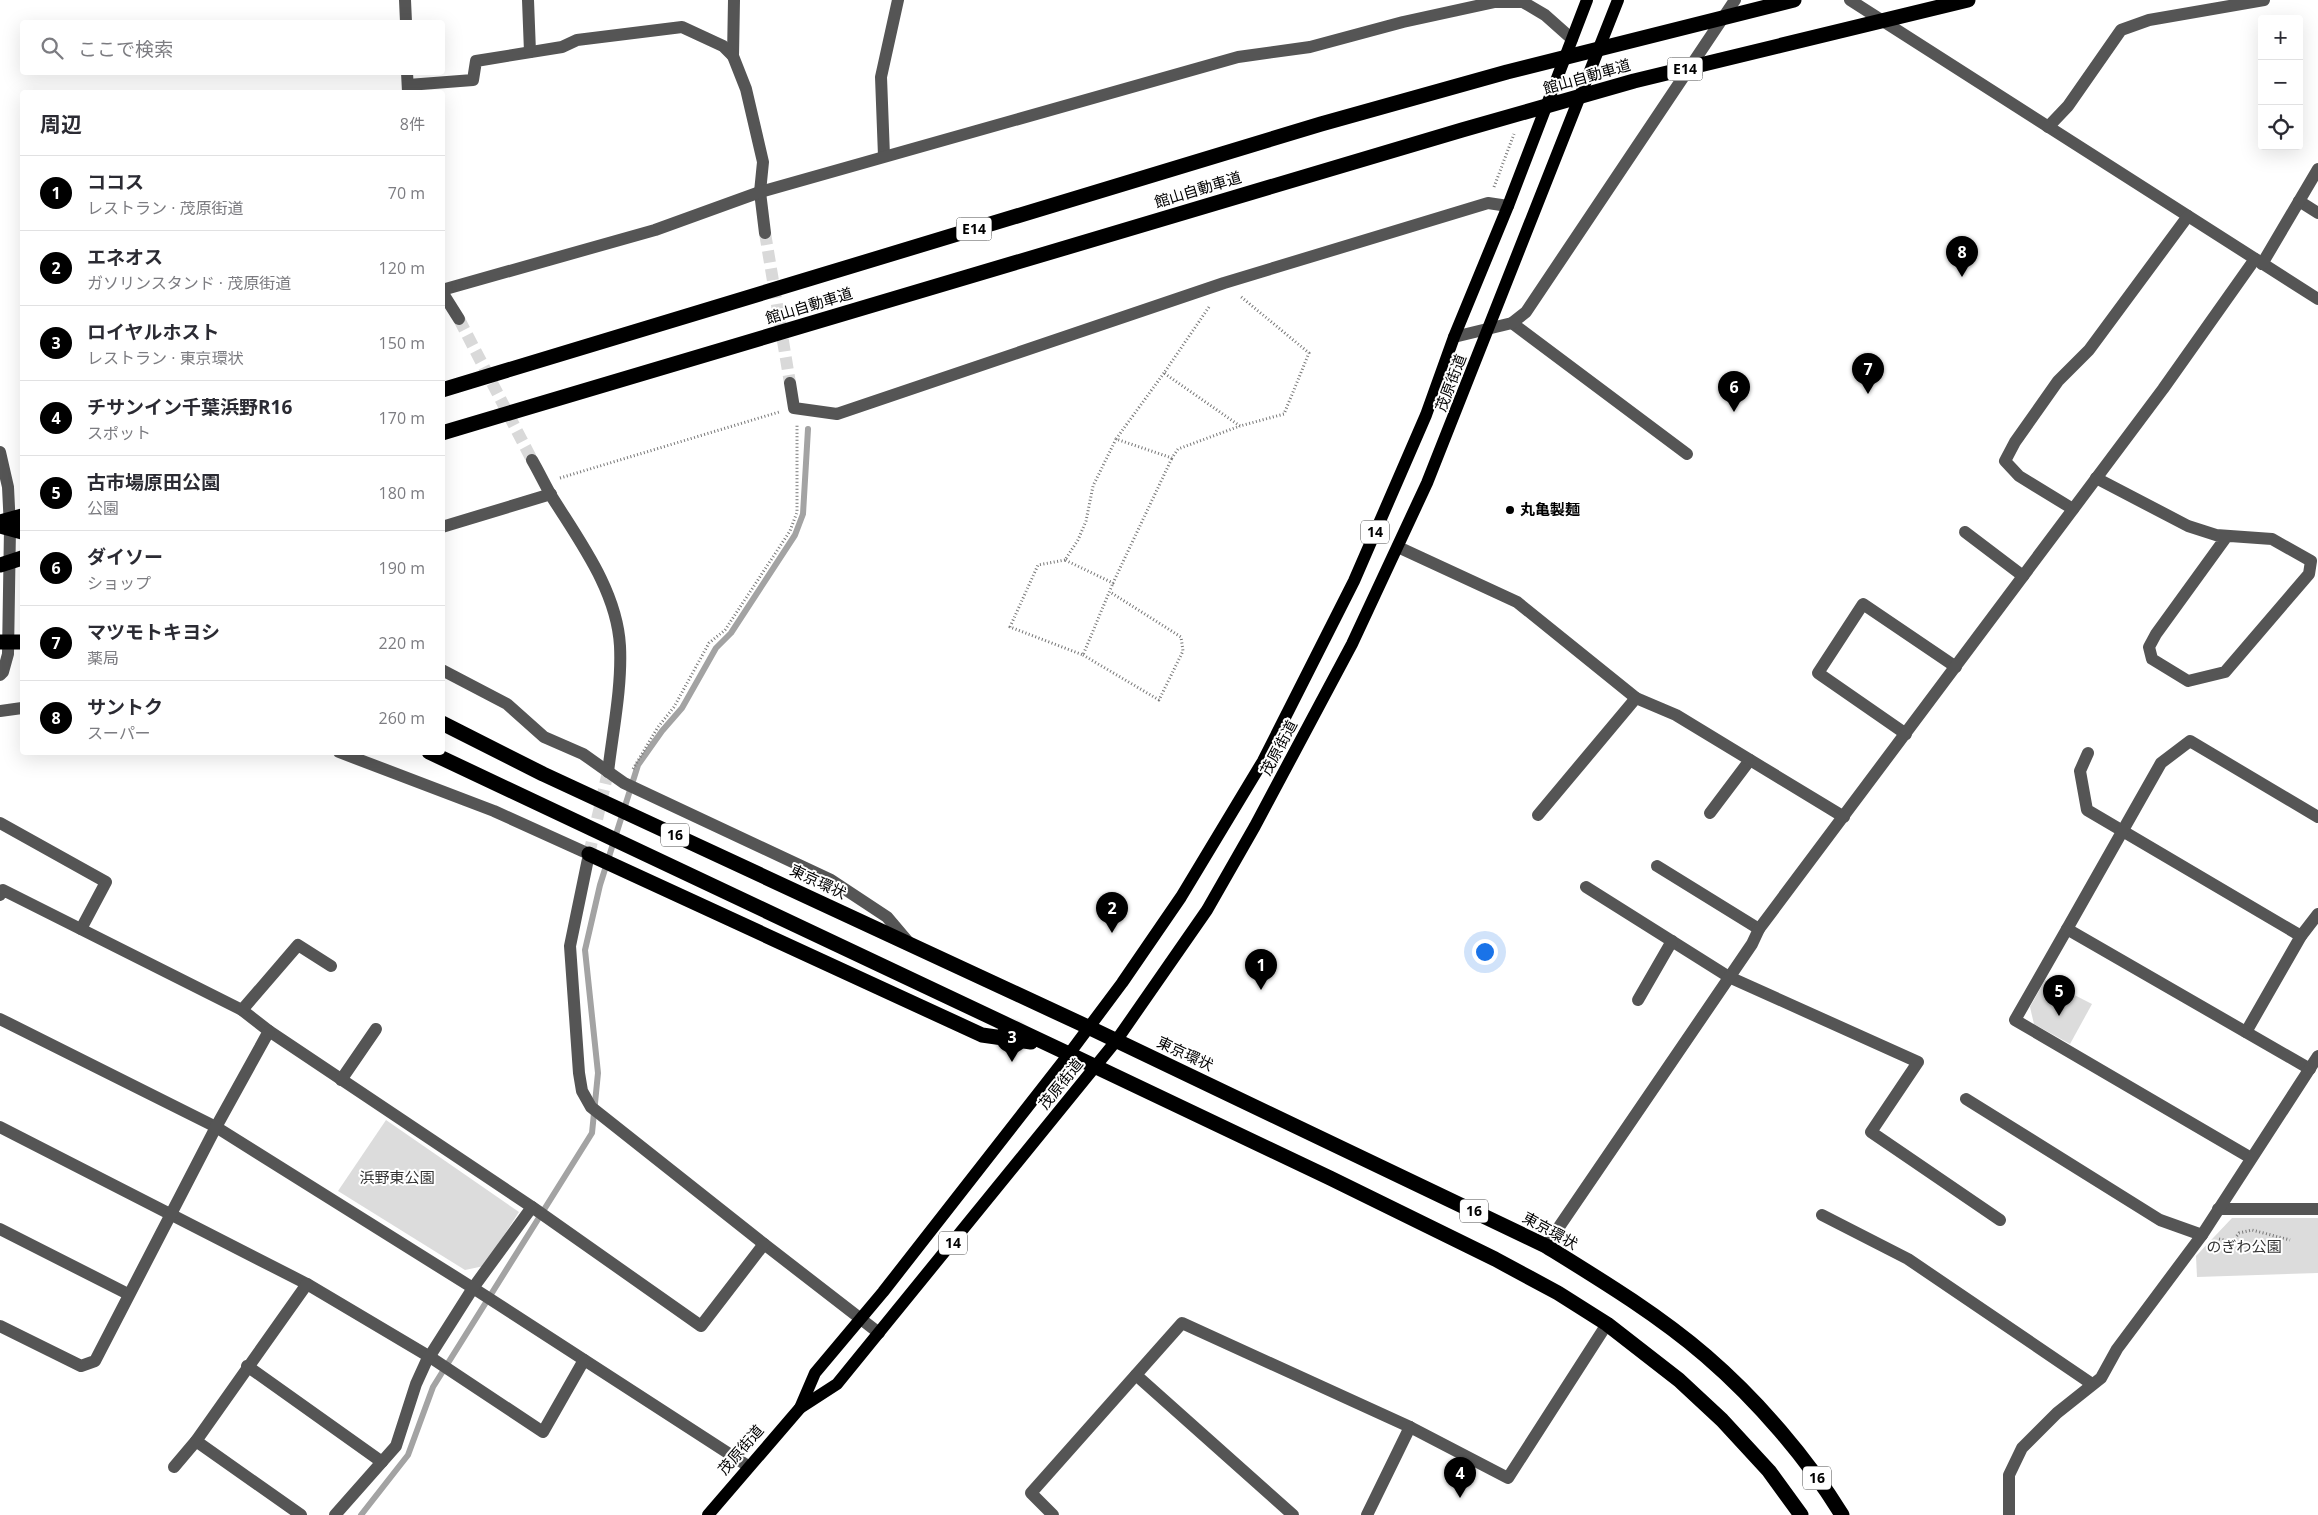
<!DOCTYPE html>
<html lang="ja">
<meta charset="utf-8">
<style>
body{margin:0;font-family:"Open Sans","Noto Sans JP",sans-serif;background:#f7f7f7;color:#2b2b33}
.controls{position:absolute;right:15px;top:15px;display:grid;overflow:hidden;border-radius:5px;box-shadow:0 5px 20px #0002}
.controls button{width:45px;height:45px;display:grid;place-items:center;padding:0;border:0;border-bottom:1px solid #e1e1e2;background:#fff;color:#2b2b33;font:25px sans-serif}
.you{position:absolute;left:1484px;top:951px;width:18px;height:18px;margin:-12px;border:4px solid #fff;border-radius:50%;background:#1a73e8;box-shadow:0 0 0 8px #1a73e833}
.badge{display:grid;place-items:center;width:32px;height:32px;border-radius:50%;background:#000;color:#fff;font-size:16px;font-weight:700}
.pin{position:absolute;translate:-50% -41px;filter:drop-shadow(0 1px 2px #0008)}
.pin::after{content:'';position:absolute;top:26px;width:18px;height:15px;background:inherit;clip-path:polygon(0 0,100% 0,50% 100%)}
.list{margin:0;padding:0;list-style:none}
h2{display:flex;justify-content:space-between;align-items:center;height:65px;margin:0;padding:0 20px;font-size:21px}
h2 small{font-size:16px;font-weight:400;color:#7c7c81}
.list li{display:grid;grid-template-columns:32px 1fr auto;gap:15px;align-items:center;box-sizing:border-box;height:75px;padding:0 20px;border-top:1px solid #e1e1e2}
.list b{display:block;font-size:19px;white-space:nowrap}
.list p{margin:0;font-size:16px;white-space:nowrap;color:#7c7c81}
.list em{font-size:16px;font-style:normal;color:#7c7c81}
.icon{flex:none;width:28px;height:28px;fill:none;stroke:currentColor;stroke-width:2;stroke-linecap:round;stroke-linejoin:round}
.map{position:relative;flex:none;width:2318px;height:1515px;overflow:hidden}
.search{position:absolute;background:#fff;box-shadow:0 5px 20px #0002;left:20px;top:20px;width:425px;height:55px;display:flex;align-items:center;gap:12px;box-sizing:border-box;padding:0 18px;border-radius:5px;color:#7c7c81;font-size:19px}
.panel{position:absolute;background:#fff;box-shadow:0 5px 20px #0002;left:20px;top:90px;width:425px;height:665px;border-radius:5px}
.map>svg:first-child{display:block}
.green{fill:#dcdcdc}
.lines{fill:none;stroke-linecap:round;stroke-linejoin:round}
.stream{stroke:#a3a3a3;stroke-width:6}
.minor-tunnel{stroke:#d9d9d9;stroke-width:12;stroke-dasharray:12 6;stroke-linecap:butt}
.path{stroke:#777;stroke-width:3;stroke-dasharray:1 2.5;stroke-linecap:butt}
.minor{stroke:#555;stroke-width:12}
.major{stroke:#000;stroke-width:12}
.highway{stroke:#000;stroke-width:15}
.poi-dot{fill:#000;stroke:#fff;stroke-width:2}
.labels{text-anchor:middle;stroke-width:4;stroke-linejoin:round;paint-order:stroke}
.shield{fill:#fff;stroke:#4c4c4c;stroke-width:1}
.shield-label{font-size:14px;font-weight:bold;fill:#000}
.street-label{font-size:15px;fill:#000;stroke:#fff}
.poi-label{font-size:15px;font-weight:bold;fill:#000;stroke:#fff;text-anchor:start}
.park-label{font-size:15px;fill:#333;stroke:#fff}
</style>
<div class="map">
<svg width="2318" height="1515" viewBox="0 0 2318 1515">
<rect width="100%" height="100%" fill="#fff"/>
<g class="green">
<path d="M2045,980l47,24 -22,40 -36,-20 -4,-17z"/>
<path d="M386,1120l133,92 -35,54 -19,4 -127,-79z"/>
<path d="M2232,1218h86v55l-121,4 -1,-21z"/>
</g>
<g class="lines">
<path class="stream" d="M361,1515l47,-60 25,-68 159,-254 6,-60 -13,-123 15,-65 38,-120 24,-34 20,-23 34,-60 15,-15 64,-98 8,-21 5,-85"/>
<g class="minor-tunnel">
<path d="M765,233l25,150"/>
<path d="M459,319l73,141"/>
<path d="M589,854l19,-82"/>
</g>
<g class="path">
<path d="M1494,187l20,-53"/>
<path d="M1209,307l-45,66 76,53 44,-12 25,-61 -69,-57"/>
<path d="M1164,373l-48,66 56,19 6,-9 62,-23"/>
<path d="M1116,439l-23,47 -7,35 -8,19 -13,20 48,23 59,-125"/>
<path d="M560,478l219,-66"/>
<path d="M1065,560l-27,5 -28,62 73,28 30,-72"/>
<path d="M1083,655l76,45 24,-49 -2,-14 -71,-45"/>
<path d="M633,769l25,-42 16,-20 35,-64 16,-13 65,-99 7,-19v-87"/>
<path d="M2219,1239l13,3 7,-9 13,-3 38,10"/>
</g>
<g class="minor">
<path d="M405,0l1,22"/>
<path d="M528,0l2,52"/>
<path d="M734,0l-1,56 13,33 17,73 -3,30 5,41"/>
<path d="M1850,0l468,299"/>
<path d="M407,72l1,20"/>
<path d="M408,85l65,-5 3,-19 86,-14 15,-7 105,-13 41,19 10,10"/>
<path d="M2048,127l20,-21 53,-76 28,-10 115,-20"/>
<path d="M884,156l-3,-79 17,-77"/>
<path d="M2299,201l19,12"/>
<path d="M2262,264l56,-95"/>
<path d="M442,290l213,-60 105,-38 478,-135 72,-10 93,-25 92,-20h28l22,13 27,24"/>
<path d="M442,292l17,27"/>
<path d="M1512,323l175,131"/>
<path d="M1454,337l58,-14 14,-11 209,-312"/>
<path d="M790,383l4,25 43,6 387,-131 264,-80 20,3"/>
<path d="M0,452l8,35 2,41 -2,126 -5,18 -3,3"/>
<path d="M532,460c7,12 13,25 20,37 28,45 65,94 68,149 2,41 -7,84 -12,126"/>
<path d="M2096,478l92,48 28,9 56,4 39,22 -2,13 -84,98 -37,9 -36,-22 -3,-12 7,-13 71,-98"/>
<path d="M2073,509l-54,-33 -14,-15 10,-19 43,-61 31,-31 99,-134"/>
<path d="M442,527l109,-33"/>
<path d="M1965,532l58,44"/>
<path d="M1398,547l119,55 119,96"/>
<path d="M442,670l65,34 37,33 39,17 41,29 207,97 56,37 22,26"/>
<path d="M0,711l22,-3"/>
<path d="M1906,734l-88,-61 45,-69 93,63"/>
<path d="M339,752l155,59 95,43 -19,92 9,127 3,18 9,16 173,137 115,89"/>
<path d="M2088,753l-8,18 7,39 214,126"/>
<path d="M1710,813l40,-53"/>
<path d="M1538,815l98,-117 40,17 168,102"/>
<path d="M0,823l106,59 -25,47"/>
<path d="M1657,866l102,63"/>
<path d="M1586,887l143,90 189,85 -47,70 129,88"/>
<path d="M0,895l3,-5 239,120 27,21 263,176 169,119 63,-82"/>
<path d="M2067,929l94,-166 29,-22 128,76"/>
<path d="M1638,1000l34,-59"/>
<path d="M242,1010l56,-65 33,21"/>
<path d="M0,1019l216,108 257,161 275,178"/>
<path d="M2246,1032l55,-96 17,-22"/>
<path d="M341,1080l35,-51"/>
<path d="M1966,1099l194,121 42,15"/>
<path d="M0,1127l307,157 123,73 113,75 41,-72"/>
<path d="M2251,1158l-236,-138 52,-91 243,140"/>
<path d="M2218,1209h100"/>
<path d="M1822,1215l86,44 184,125"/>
<path d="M0,1229l128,65"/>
<path d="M1546,1246l206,-302 7,-15 404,-540 92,-130"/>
<path d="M0,1326l81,40 14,-5 121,-234 53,-96"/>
<path d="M247,1366l135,96"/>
<path d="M1136,1375l157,140"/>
<path d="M196,1441l105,74"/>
<path d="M174,1467l22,-26 111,-157"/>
<path d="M335,1515l61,-69 20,-62 10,-22 47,-74 59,-81"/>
<path d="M1053,1515l-22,-22 151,-170 228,104 98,51 99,-154"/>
<path d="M1367,1515l43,-88"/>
<path d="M2009,1515v-40l13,-27 35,-35 44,-35 16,-29 85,-114 116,-179"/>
</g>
<g class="major">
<path d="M800,1408l15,-35 68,-81 186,-238 53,-71 59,-86 82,-136 91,-180 72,-166 28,-78 54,-131 79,-206"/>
<path d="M708,1515l92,-107 37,-24 279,-343 91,-131 48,-84 97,-182 75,-161 191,-483"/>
</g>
<g class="highway">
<path d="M442,390l879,-266 186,-52 287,-72"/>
<path d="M442,433l1020,-303 172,-49 334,-81"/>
<path d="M0,522l22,-6"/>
<path d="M0,526l22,6"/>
<path d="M0,565l22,-7"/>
<path d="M0,642h22"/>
<path d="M442,723l101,51 545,253 458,219c55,34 111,68 160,110 51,44 101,102 136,159"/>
<path d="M429,752l640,302 261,124 165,81 63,34 49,31 72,56 43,40 47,51 32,44"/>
<path d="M589,854l393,181 49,7"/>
</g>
</g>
<circle class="poi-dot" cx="1510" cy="510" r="5"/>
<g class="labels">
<g class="shield">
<rect x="1667.5" y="57.5" width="35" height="23" rx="4"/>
<rect x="956.5" y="217.5" width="35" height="23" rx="4"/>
<rect x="1361" y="520.5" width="28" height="23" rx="4"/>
<rect x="661" y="823.5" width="28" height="23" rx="4"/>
<rect x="1460" y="1199.5" width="28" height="23" rx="4"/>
<rect x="939" y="1231.5" width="28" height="23" rx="4"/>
<rect x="1803" y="1466.5" width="28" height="23" rx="4"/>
</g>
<g class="shield-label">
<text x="1685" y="74">E14</text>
<text x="974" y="234">E14</text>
<text x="1375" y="537">14</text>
<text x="675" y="840">16</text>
<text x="1474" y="1216">16</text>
<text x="953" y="1248">14</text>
<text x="1817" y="1483">16</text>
</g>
<g class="street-label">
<text transform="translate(1587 77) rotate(-16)" y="5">館山自動車道</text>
<text transform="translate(1198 190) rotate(-17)" y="5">館山自動車道</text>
<text transform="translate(809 306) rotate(-17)" y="5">館山自動車道</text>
<text transform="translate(1451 383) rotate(-69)" y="5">茂原街道</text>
<text transform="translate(1279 748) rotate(-62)" y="5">茂原街道</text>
<text transform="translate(818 882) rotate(25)" y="5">東京環状</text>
<text transform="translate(1185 1054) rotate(25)" y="5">東京環状</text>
<text transform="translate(1061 1084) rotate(-51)" y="5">茂原街道</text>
<text transform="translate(1550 1231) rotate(29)" y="5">東京環状</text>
<text transform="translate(741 1450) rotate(-49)" y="5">茂原街道</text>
</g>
<g class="poi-label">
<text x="1520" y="515">丸亀製麺</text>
</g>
<g class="park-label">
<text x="397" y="1183">浜野東公園</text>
<text x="2244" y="1252">のぎわ公園</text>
</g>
</g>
</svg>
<div class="controls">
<button>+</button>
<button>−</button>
<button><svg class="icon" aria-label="locate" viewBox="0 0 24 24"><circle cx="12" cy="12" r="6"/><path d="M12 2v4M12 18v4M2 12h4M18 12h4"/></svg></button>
</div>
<div class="you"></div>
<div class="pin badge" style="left:1261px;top:990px">1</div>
<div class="pin badge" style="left:1112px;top:933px">2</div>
<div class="pin badge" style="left:1012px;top:1062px">3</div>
<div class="pin badge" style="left:1460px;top:1498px">4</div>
<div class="pin badge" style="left:2059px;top:1016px">5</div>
<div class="pin badge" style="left:1734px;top:412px">6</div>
<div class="pin badge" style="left:1868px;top:394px">7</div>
<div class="pin badge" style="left:1962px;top:277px">8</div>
<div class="search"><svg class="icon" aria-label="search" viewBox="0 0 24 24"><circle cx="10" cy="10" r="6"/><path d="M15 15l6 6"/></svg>ここで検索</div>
<section class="panel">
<h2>周辺<small>8件</small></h2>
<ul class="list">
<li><span class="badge">1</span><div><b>ココス</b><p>レストラン · 茂原街道</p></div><em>70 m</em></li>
<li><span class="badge">2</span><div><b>エネオス</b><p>ガソリンスタンド · 茂原街道</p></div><em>120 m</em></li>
<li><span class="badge">3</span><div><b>ロイヤルホスト</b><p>レストラン · 東京環状</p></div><em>150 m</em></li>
<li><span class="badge">4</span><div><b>チサンイン千葉浜野R16</b><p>スポット</p></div><em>170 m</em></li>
<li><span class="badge">5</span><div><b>古市場原田公園</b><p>公園</p></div><em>180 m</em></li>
<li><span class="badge">6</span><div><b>ダイソー</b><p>ショップ</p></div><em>190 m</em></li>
<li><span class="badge">7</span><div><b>マツモトキヨシ</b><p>薬局</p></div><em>220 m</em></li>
<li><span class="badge">8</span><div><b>サントク</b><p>スーパー</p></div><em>260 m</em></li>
</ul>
</section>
</div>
